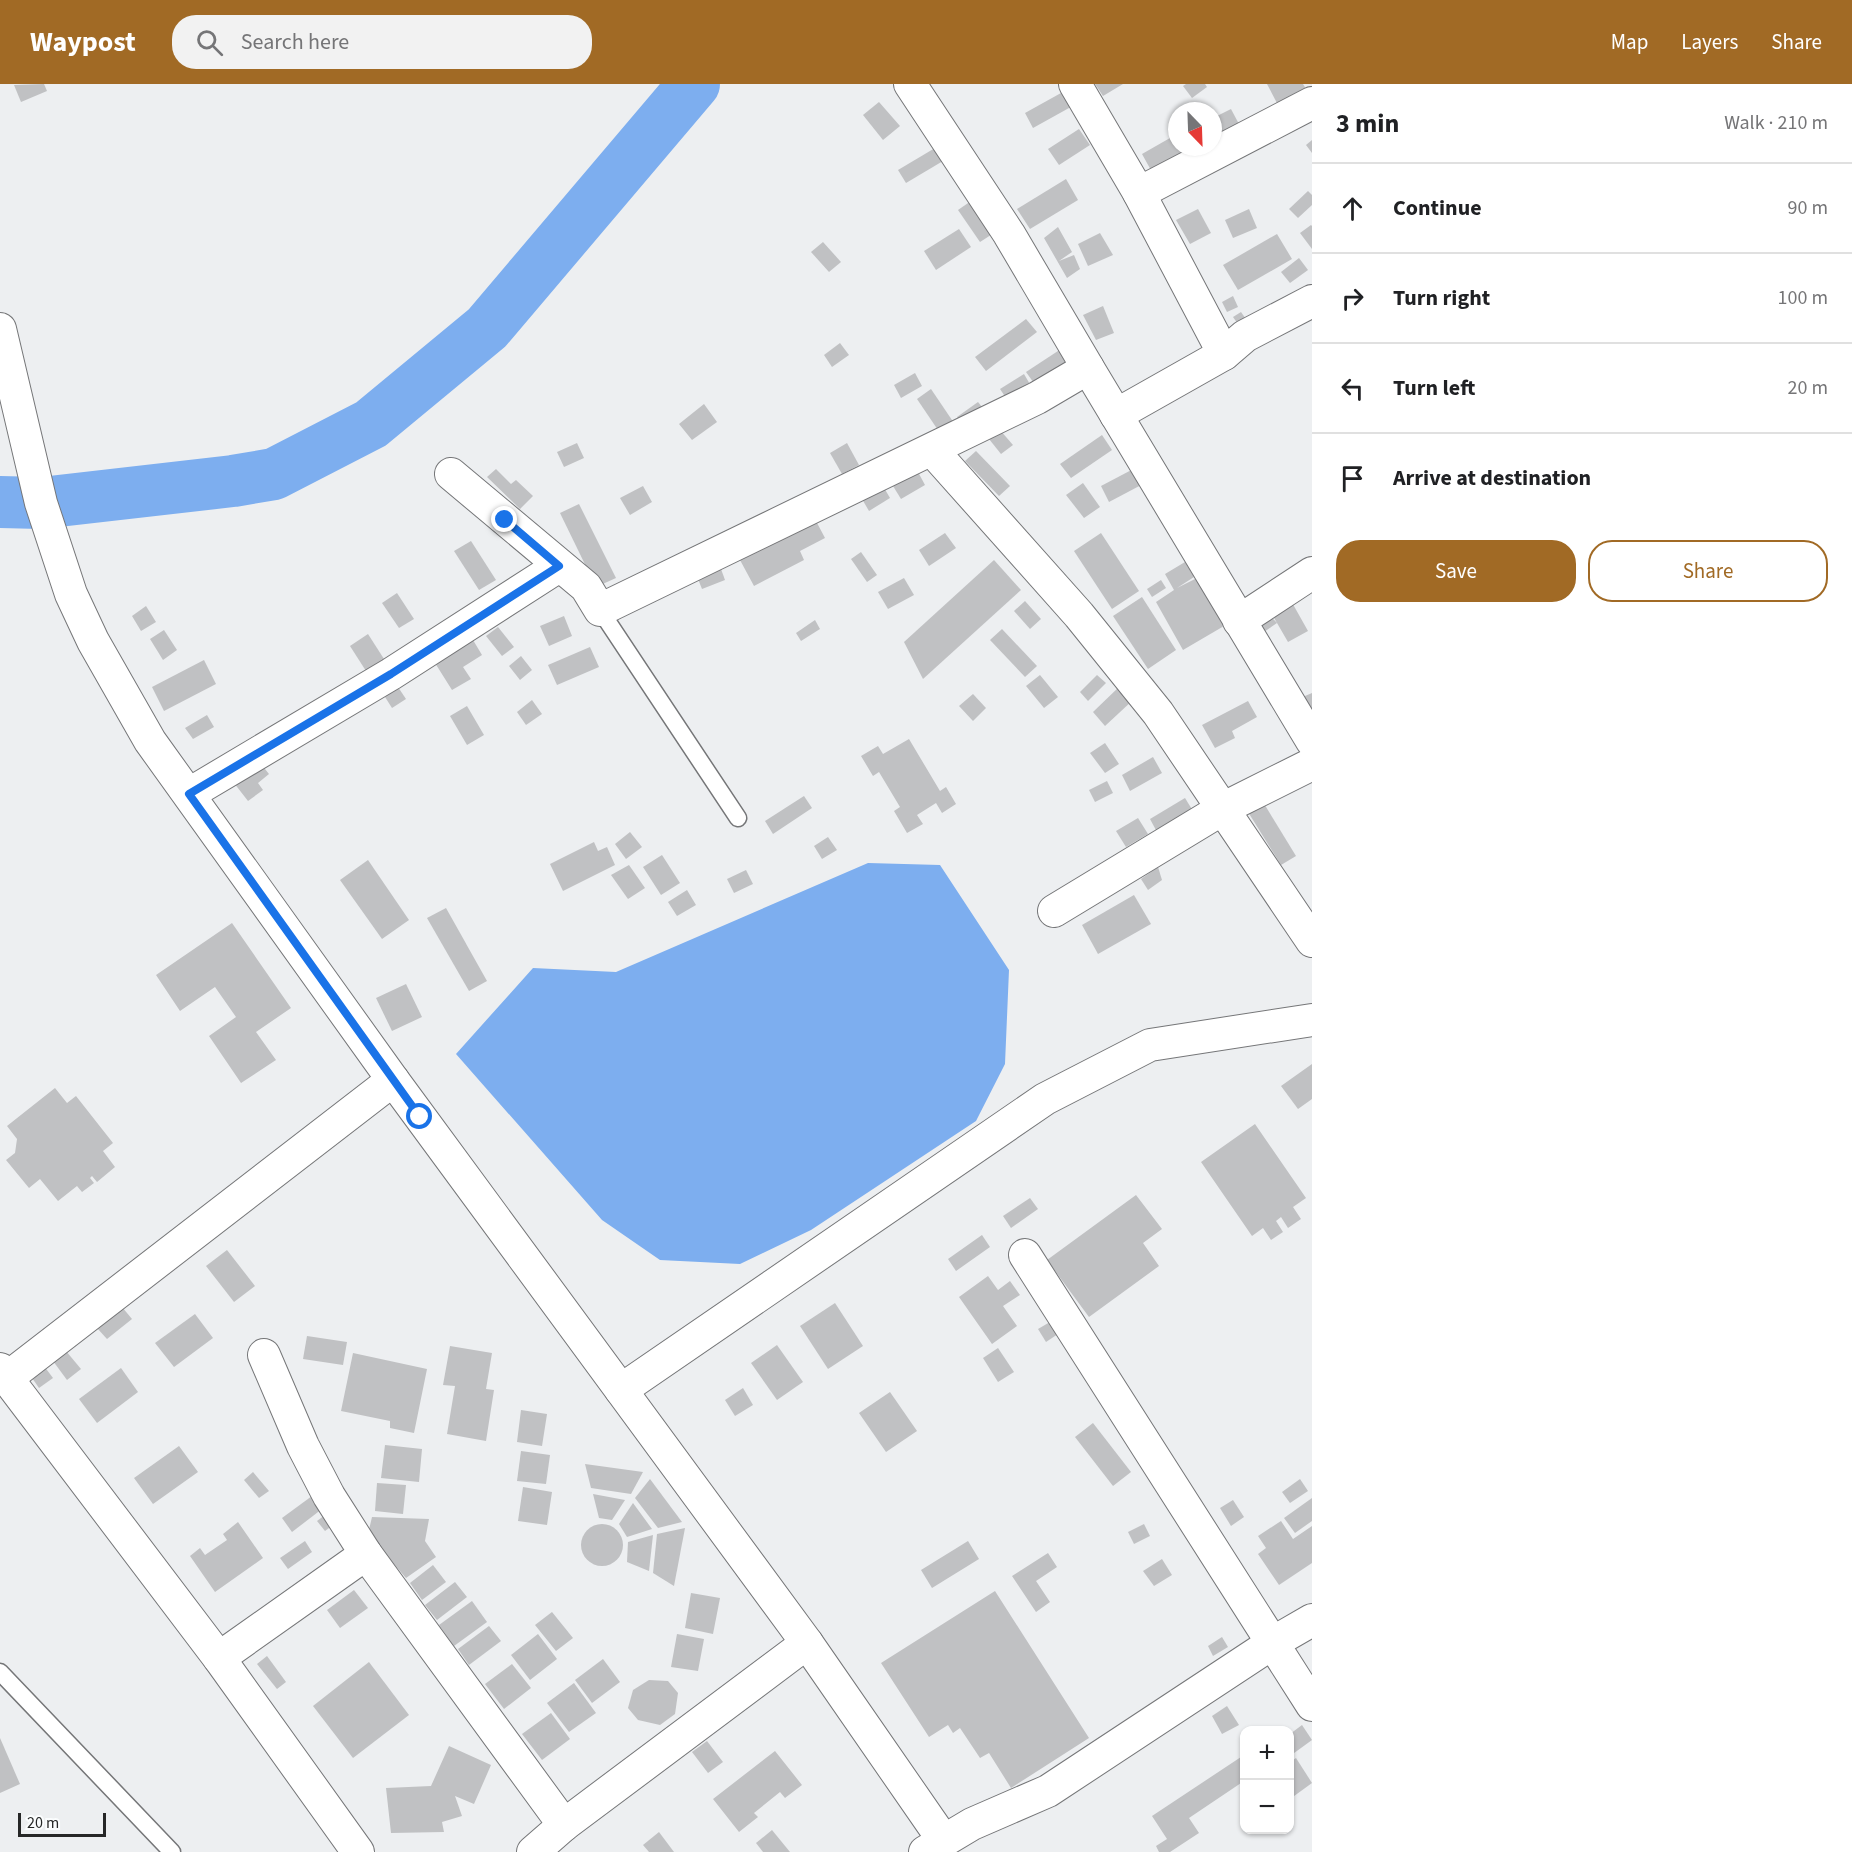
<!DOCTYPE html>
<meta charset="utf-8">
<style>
body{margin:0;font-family:"Source Sans 3",sans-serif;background:#f2f2f2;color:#202124}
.controls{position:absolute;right:18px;bottom:18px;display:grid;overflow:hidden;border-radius:12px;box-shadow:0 2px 4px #0004}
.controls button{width:54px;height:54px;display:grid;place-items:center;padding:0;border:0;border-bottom:2px solid #e0e0e0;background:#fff;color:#202124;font:30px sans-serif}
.compass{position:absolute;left:1168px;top:18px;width:54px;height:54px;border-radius:50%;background:#fff;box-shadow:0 2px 4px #0004;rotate:157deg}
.scale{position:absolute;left:18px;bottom:15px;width:88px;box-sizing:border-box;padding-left:6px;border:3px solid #262727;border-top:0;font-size:16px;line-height:21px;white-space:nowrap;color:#262727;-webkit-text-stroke:4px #fbfdfe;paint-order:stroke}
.stop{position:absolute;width:18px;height:18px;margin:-14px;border:4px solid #1a73e8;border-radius:50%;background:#fff}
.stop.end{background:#1a73e8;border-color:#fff;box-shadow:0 2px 6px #0008}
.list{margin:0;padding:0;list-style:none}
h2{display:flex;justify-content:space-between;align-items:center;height:78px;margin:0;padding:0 24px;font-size:26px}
h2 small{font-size:20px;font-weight:400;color:#757577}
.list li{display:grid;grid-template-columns:39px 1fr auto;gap:18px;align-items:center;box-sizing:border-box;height:90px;padding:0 24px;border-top:2px solid #e0e0e0}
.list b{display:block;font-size:22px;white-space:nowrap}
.list em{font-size:20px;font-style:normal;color:#757577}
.actions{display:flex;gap:12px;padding:18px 24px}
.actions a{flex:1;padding:14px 0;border:2px solid #a16a25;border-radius:24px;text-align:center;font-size:21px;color:#a16a25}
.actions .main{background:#a16a25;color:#fff}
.icon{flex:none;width:33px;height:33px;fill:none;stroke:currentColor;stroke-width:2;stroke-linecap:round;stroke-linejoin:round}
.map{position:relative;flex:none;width:1312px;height:1768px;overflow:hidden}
header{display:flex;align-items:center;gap:36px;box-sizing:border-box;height:84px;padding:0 30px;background:#a16a25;color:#fff}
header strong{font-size:28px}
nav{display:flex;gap:33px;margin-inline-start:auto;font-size:21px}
.search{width:420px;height:54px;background:#f2f2f2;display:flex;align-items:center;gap:15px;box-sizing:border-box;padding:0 21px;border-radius:24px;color:#757577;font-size:22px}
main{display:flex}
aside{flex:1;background:#fff}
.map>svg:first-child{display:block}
.water{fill:#7daeef}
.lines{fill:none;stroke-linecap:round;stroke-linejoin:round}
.river{stroke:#7daeef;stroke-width:52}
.building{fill:#c0c1c3}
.service-casing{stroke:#757678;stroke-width:19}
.minor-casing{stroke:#757678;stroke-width:34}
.service{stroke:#fff;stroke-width:16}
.minor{stroke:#fff;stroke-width:32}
.route{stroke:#1a73e8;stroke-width:8}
</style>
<header>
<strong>Waypost</strong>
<div class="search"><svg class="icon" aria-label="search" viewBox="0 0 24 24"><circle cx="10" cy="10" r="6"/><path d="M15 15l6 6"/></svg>Search here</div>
<nav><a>Map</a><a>Layers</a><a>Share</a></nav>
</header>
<main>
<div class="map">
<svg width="1312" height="1768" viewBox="0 0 1312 1768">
<rect width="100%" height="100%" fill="#edeff1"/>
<path class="water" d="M868,779l72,2 69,105 -4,94 -29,57 -165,109 -71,34 -80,-4 -58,-40 -146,-166 77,-86 83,4z"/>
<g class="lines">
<path class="river" d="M0,418l41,1 192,-22 41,-7 97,-50 116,-96 207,-244"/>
</g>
<g class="building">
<path d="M44,0l3,7 -26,11 -7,-17z"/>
<path d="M1095,0h28l-20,12z"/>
<path d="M1186,0h19l2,3 -15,11 -9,-12z"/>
<path d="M1267,0h36l5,8 -29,15z"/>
<path d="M1070,4l8,15 -45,25 -8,-15z"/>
<path d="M879,18l21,24 -17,14 -20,-25z"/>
<path d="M1231,25l9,17 -27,15v-23z"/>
<path d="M1079,45l11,16 -31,20 -11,-16z"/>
<path d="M1177,50v13h12l2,4 -39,21 -10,-18z"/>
<path d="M1312,56v13l-6,-8z"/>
<path d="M935,64l8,13 -37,22 -8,-13z"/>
<path d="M1066,95l12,21 -48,29 -13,-20z"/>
<path d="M1308,107l4,4v10l-14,13 -9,-9z"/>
<path d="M971,117l23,32 -14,9 -22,-32z"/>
<path d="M1198,125l13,24 -21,11 -14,-24z"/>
<path d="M1249,125l8,19 -24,10 -8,-18z"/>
<path d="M1311,141l1,1v23l-12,-16z"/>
<path d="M1058,143l14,25 -13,9 15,-6 6,14 -13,9 -23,-40z"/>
<path d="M959,145l12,18 -35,23 -12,-19z"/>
<path d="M1100,149l13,22 -25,11 -10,-22z"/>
<path d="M1277,150l15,25 -54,31 -15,-25z"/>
<path d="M823,158l18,20 -12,10 -18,-20z"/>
<path d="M1299,174l9,12 -18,13 -9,-11z"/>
<path d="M1233,212l5,11 -11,5 -5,-10z"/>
<path d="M1103,222l11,27 -18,7 -13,-25z"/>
<path d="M1241,228l7,10 -8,5 -7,-10z"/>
<path d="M1026,235l11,13 -51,39 -11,-14z"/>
<path d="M840,259l9,12 -17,12 -8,-12z"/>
<path d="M1061,265l9,14 -34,23 -10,-14z"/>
<path d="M915,289l7,13 -21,12 -7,-13z"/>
<path d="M1024,290l7,12 -23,15 -8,-12z"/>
<path d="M931,305l25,37 -14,10 -25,-37z"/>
<path d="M978,318l8,10 -22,15 -7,-10z"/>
<path d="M704,320l13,18 -25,18 -13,-16z"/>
<path d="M1000,346l13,15 -12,9 -12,-15z"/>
<path d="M1102,351l10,15 -41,28 -11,-14z"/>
<path d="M577,359l7,15 -20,9 -7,-15z"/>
<path d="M847,359l12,22 -17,9 -12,-21z"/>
<path d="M976,367l34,35 -11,10 -34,-35z"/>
<path d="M1139,382l6,17 -36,19 -8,-16z"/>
<path d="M496,385l15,15 5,-4 17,16 -13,13 -33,-32z"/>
<path d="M918,388l7,13 -24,14 -8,-13z"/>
<path d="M1083,399l17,24 -16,11 -18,-23z"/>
<path d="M643,402l9,16 -22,13 -10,-17z"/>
<path d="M883,402l7,12 -21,13 -7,-12z"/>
<path d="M579,420l37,74 -20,9 -36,-74z"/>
<path d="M816,437l9,17 -25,13 4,9 -50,26 -14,-26z"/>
<path d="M945,449l11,15 -27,18 -10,-16z"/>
<path d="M1101,449l38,58 -27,18 -38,-58z"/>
<path d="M471,457l25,39 -17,10 -25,-39z"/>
<path d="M861,468l16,23 -10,7 -16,-23z"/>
<path d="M994,476l27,30 -98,89 -19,-37z"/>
<path d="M1185,478l9,15 -17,11 20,-10 27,48 -41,24 -27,-48 18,-12 -9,-16z"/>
<path d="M721,485l4,11 -23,9 -4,-10z"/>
<path d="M904,494l10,17 -26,14 -10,-17z"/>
<path d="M1161,496l5,8 -14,9 -5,-8z"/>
<path d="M397,509l17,26 -15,9 -17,-25z"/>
<path d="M1142,513l34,53 -28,19 -35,-53z"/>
<path d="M1290,515l18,32 -20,11 -11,-19 -16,11 -10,-16 14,-8 12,13 -7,-12z"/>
<path d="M1025,517l16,18 -11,10 -16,-18z"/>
<path d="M146,522l10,16 -15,9 -9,-15z"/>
<path d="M564,532l8,20 -23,10 -9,-20z"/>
<path d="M815,536l5,9 -19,12 -5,-8z"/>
<path d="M498,543l16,20 -12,9 -16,-20z"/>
<path d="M1002,545l35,37 -12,11 -35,-37z"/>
<path d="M164,546l13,20 -14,10 -13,-21z"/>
<path d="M368,550l16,25 -18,12 -16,-25z"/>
<path d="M473,556l9,15 -19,12 8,12 -19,11 -17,-27z"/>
<path d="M590,563l9,20 -42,18 -9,-20z"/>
<path d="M521,572l11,14 -12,10 -11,-14z"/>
<path d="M204,576l12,24 -52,27 -12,-24z"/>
<path d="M1040,591l18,22 -14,11 -18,-22z"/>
<path d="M1097,591l9,8 -18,18 -8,-9z"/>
<path d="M1120,602l13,14 -28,26 -12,-14z"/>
<path d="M398,603l8,12 -14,9 -7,-11z"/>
<path d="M1312,609v27l-14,-21z"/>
<path d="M973,610l13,14 -13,13 -14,-15z"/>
<path d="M532,616l10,14 -16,11 -9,-13z"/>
<path d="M1248,617l9,16 -25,14 3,7 -20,10 -13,-23z"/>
<path d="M467,622l17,29 -17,10 -17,-29z"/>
<path d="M207,631l7,12 -21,12 -8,-11z"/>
<path d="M909,655l31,52 6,-4 10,17 -14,9 -6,-10 -19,12 6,9 -16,9 -13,-22 6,-4 -21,-35 -6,4 -12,-20 17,-10 5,8z"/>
<path d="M1105,659l14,21 -14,9 -15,-20z"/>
<path d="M1153,673l9,16 -32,18 -8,-16z"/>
<path d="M261,680l8,10 -11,9 5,7 -15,11 -14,-18z"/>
<path d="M1107,697l6,12 -18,9 -6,-12z"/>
<path d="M804,712l8,12 -39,26 -8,-13z"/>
<path d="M1185,714l8,13 -36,21 -7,-13z"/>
<path d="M1263,718l33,54 -15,9 -33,-53z"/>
<path d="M1138,734l10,16 -22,13 -10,-16z"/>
<path d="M630,748l12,15 -16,12 -11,-15z"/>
<path d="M828,753l9,13 -15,9 -8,-13z"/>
<path d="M594,758l4,9 9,-4 8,18 -52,26 -13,-27z"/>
<path d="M662,771l18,28 -19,12 -18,-28z"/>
<path d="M368,776l41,60 -27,19 -42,-59z"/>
<path d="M629,781l16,23 -17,11 -17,-24z"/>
<path d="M1158,783l4,13 -14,10 -7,-11z"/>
<path d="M746,786l7,14 -19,9 -7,-14z"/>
<path d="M687,806l9,15 -19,11 -9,-14z"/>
<path d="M1134,811l17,29 -53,30 -16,-29z"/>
<path d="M446,824l41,73 -18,10 -42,-73z"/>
<path d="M232,839l59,85 -35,24 20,28 -35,23 -32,-47 27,-19 -21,-30 -35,24 -24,-36z"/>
<path d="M406,900l16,33 -30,14 -16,-33z"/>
<path d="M1312,980v35l-14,10 -17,-23z"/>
<path d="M55,1004l12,15 9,-7 37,47 -10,8 12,16 -18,15 -5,-6 -2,2 4,5 -12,9 -5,-6 -19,15 -18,-22 -11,9 -23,-28 9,-7 2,-14 -10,-13z"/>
<path d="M1255,1040l51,74 -13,9 8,12 -13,9 -7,-11 -5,4 7,11 -12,8 -8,-12 -11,8 -51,-74z"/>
<path d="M1136,1111l26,34 -19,14 16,23 -70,51 -42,-57z"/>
<path d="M1030,1114l8,11 -27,19 -8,-12z"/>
<path d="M982,1151l8,12 -34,24 -8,-12z"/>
<path d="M227,1166l28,36 -21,16 -28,-36z"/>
<path d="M988,1192l10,14 12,-9 10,14 -17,11 14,20 -25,18 -33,-47z"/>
<path d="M835,1219l28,43 -35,23 -28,-43z"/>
<path d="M122,1223l10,12 -25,20 -10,-11z"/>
<path d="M195,1230l18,24 -39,29 -19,-24z"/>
<path d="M1050,1238l8,12 -12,8 -8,-13z"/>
<path d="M307,1252l40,6 -4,23 -40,-6z"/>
<path d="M777,1261l26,37 -26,18 -26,-37z"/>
<path d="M450,1262l42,7 -6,36 8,1 -8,51 -39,-7 8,-48 -12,-1z"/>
<path d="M998,1264l16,24 -16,10 -15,-24z"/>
<path d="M66,1267l15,18 -14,11 -14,-19z"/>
<path d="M353,1269l74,16 -13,64 -24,-5v-7l-49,-10z"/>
<path d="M44,1282l9,12 -14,10 -9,-13z"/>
<path d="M121,1284l17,24 -41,31 -18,-24z"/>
<path d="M743,1304l10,17 -18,11 -10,-16z"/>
<path d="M890,1308l27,39 -31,21 -27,-39z"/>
<path d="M521,1326l26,4 -5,32 -25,-4z"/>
<path d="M1093,1339l38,49 -18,14 -38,-49z"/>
<path d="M385,1361l37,4 -3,33 -38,-4z"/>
<path d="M179,1362l19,26 -45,32 -19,-26z"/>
<path d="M521,1367l29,4 -4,29 -29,-3z"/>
<path d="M585,1380l58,8 -12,22 -40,-6z"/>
<path d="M253,1388l16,19 -10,7 -15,-18z"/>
<path d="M650,1395l32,43 -24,6 -23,-30z"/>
<path d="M1300,1395l8,12 -18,12 -8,-11z"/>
<path d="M377,1399l29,2 -3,29 -28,-3z"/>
<path d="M523,1403l29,5 -5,33 -29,-4z"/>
<path d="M593,1410l32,6 -13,20 -13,-2z"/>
<path d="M312,1412l10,13 -30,23 -10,-14z"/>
<path d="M1312,1414v23l-17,12 -11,-15z"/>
<path d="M1233,1416l11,17 -13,9 -11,-18z"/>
<path d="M633,1419l19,26 -25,8 -8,-13z"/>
<path d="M325,1431l8,10 -8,6 -8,-10z"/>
<path d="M372,1433l57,2 -4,22 11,16 -30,21 -38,-44z"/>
<path d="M1281,1437l12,18 19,-13v37l-33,22 -21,-31 8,-6 -8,-12z"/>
<path d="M238,1438l25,36 -48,34 -25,-36 10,-8 5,7 22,-15 -4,-6z"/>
<path d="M1144,1440l6,12 -16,8 -6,-12z"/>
<circle cx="602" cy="1461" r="21"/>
<path d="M685,1444l-11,58 -21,-13 4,-39z"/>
<path d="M653,1451l-4,36 -22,-9 1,-20z"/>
<path d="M305,1457l7,11 -24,17 -8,-11z"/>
<path d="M968,1457l11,18 -47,29 -11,-18z"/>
<path d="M1048,1469l9,14 -21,14 14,21 -14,10 -24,-36z"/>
<path d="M1162,1475l10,16 -18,11 -11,-15z"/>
<path d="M433,1481l13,17 -24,18 -12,-17z"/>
<path d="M455,1498l12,15 -30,23 -12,-15z"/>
<path d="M354,1506l14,18 -28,20 -13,-18z"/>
<path d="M995,1507l94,147 -78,50 -22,-35 -9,5 -20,-30 -7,5 -5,-8 -19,12 -48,-74z"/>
<path d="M691,1509l29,5 -7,36 -28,-6z"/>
<path d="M472,1517l15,21 -33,24 -15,-21z"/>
<path d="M552,1528l21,26 -17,13 -21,-26z"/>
<path d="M489,1542l12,15 -32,24 -11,-16z"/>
<path d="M538,1550l19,25 -27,21 -19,-25z"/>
<path d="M677,1550l27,5 -6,32 -27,-4z"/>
<path d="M1222,1553l6,10 -15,9 -5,-10z"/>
<path d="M267,1572l19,26 -9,7 -20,-25z"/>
<path d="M603,1575l17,23 -28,21 -17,-23z"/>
<path d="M369,1578l40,53 -56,43 -40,-52z"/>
<path d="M512,1580l19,24 -27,21 -19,-25z"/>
<path d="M649,1596l19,1 10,12 -3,21 -15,11 -22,-5 -10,-12 5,-18z"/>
<path d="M574,1599l22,30 -27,19 -22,-29z"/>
<path d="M1227,1622l12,19 -17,9 -10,-18z"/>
<path d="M551,1629l19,26 -28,21 -20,-26z"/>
<path d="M1302,1641l10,15 -22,16v-22z"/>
<path d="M0,1654l20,46 -20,9z"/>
<path d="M707,1657l16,21 -15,11 -16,-21z"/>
<path d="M449,1662l42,19 -17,39 -19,-8 7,20 -20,6 2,10 -53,1 -5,-45 45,-2z"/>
<path d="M775,1667l27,34 -17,13 -5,-6 -26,21 4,4 -19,15 -26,-33z"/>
<path d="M1244,1671v26l-55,37 10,15 -29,19h-11l-3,-6 11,-7 -15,-23z"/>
<path d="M1296,1674l16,25 -22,16v-37z"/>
<path d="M772,1746l18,22h-27l-7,-9z"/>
<path d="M659,1748l15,20h-25l-6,-7z"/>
</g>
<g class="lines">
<defs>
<g id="service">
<path d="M600,526l138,208"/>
<path d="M0,1588l172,180"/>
</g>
<g id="minor">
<path d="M1075,0l64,109 173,-90"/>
<path d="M1139,109l85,161"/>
<path d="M0,245l41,174 30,91 22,47 57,100 243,339 414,563 137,198"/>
<path d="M1088,284l224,373"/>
<path d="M1116,331l108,-61 21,-18 67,-35"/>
<path d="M932,366l147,165 79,98 154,228"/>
<path d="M451,390l135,113 14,23 437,-212 51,-30 -79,-134 -99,-150"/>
<path d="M1239,537l73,-48"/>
<path d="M189,710l202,-120 168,-108"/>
<path d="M1054,827l170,-103 88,-44"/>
<path d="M1025,1171l287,450"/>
<path d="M264,1271l39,91 26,50 37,58 198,271"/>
<path d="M0,1285l219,289 139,194"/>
<path d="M7,1294l386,-298"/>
<path d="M621,1306l424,-291 105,-54 162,-25"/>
<path d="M219,1574l147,-104"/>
<path d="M533,1768l31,-27 243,-182"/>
<path d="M925,1768l47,-28 76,-33 226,-149 38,-22"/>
</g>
</defs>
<use href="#service" class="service-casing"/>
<use href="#minor" class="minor-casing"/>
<use href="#service" class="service"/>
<use href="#minor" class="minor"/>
</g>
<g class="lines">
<path class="route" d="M420,1033l-231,-323 202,-120 168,-108 -54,-46"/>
</g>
</svg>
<div class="controls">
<button>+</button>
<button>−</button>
</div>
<svg class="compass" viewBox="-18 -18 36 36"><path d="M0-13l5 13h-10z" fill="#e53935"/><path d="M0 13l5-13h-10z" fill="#757577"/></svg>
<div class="scale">20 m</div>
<div class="stop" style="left:420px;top:1033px"></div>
<div class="stop end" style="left:505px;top:436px"></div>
</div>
<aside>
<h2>3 min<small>Walk · 210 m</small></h2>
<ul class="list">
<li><svg class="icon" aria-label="ahead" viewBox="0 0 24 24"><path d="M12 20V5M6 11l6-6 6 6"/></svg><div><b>Continue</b></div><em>90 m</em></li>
<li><svg class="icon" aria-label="right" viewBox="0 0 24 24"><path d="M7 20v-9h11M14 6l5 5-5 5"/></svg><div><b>Turn right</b></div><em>100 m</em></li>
<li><svg class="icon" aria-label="left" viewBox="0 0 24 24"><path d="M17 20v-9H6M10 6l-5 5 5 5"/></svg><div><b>Turn left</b></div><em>20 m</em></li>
<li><svg class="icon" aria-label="arrive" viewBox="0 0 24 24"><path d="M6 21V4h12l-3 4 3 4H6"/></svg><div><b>Arrive at destination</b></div></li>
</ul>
<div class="actions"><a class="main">Save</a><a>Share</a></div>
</aside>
</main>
